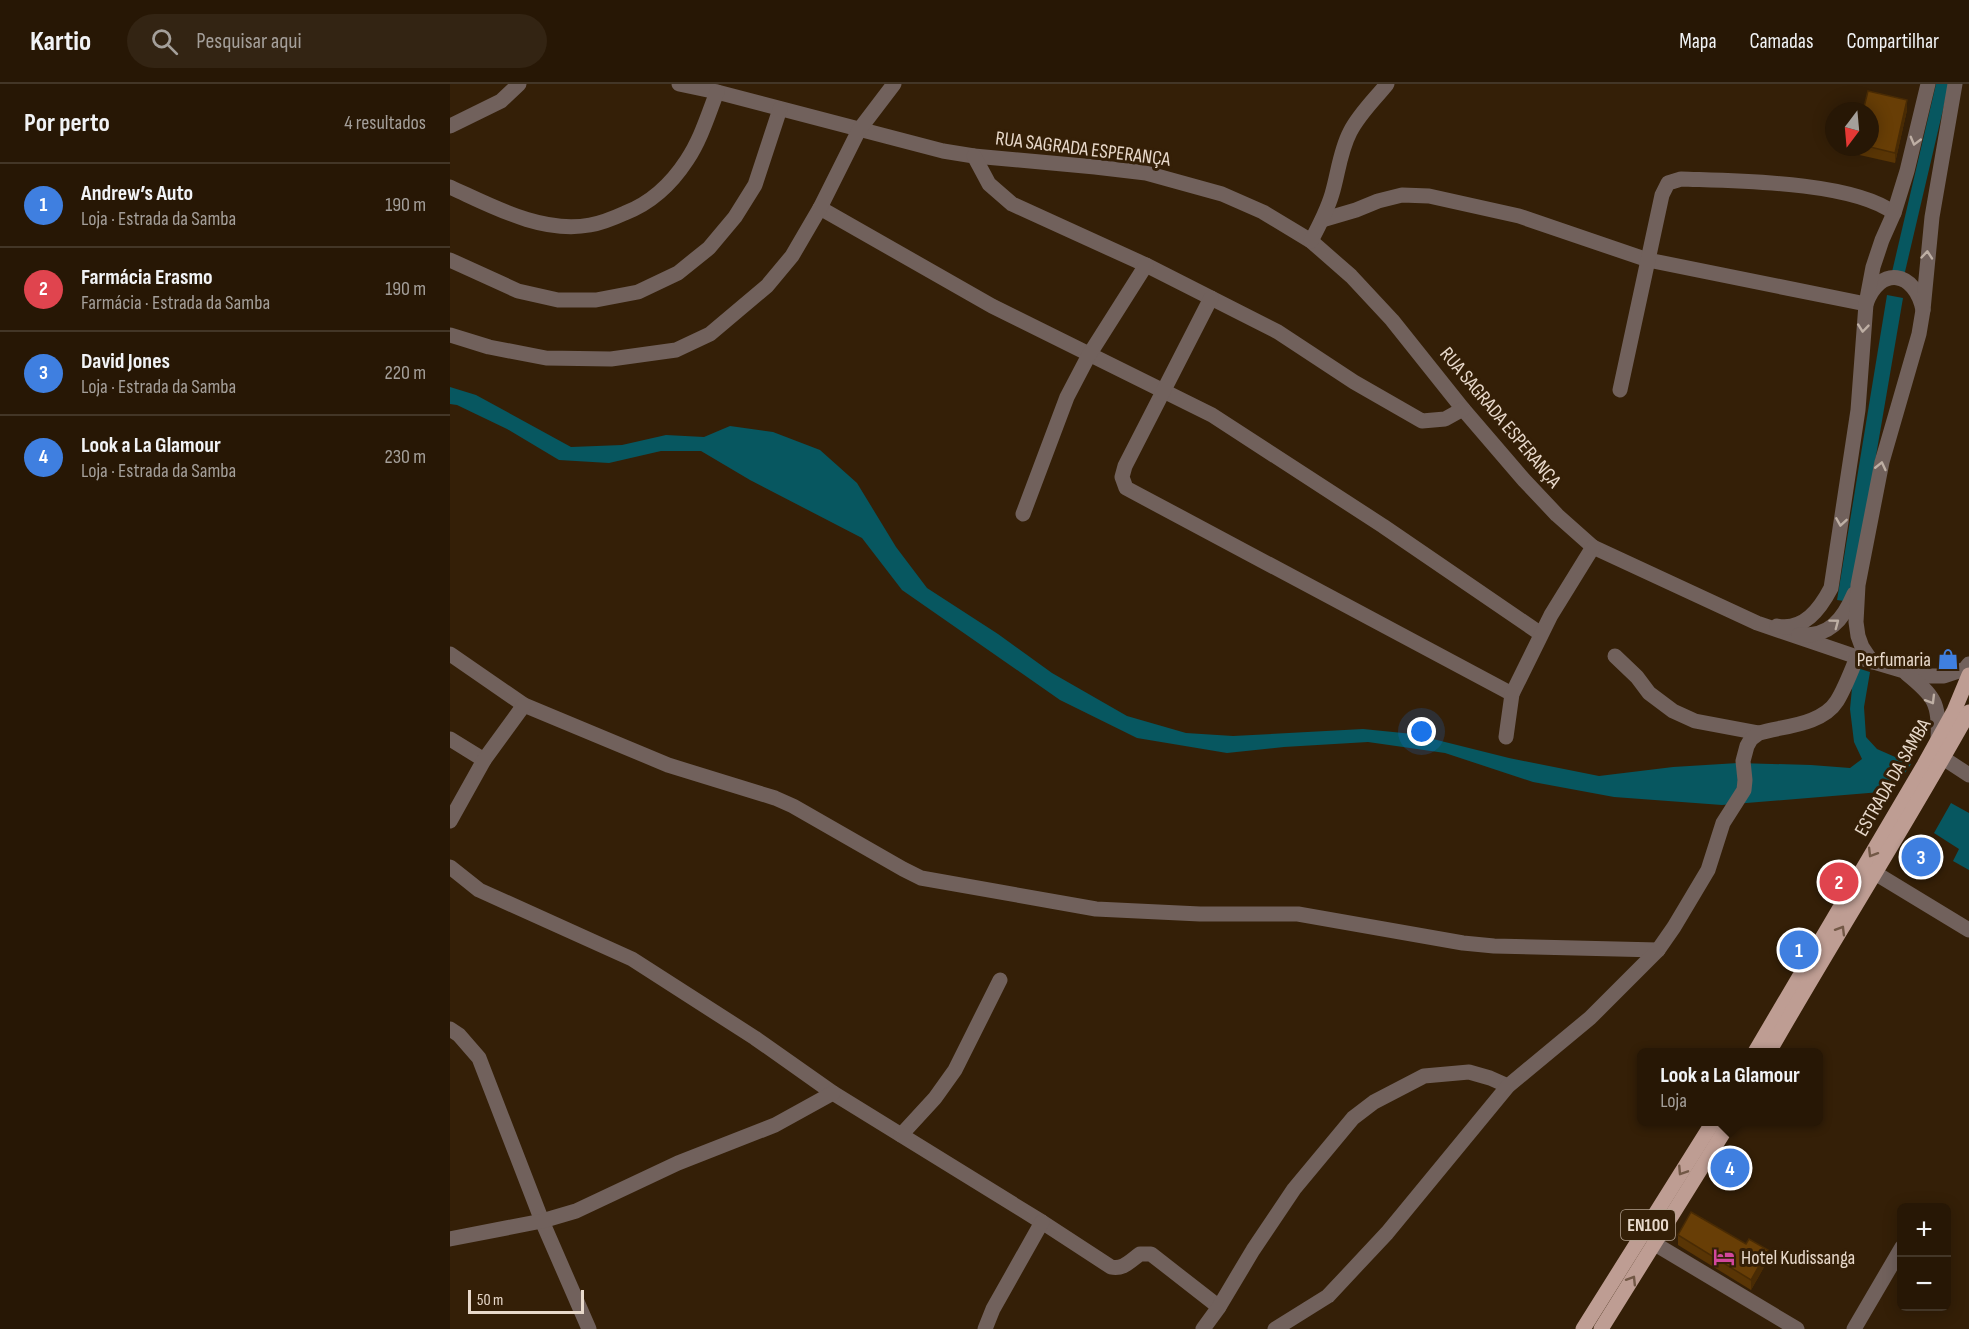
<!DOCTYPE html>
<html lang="pt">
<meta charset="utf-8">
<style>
body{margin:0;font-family:"Sofia Sans Condensed",sans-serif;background:#332413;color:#f1f3f6}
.controls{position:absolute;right:18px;bottom:18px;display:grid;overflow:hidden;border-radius:9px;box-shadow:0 3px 15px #0003}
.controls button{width:54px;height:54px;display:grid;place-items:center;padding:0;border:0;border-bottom:2px solid #433627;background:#271705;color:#f1f3f6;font:30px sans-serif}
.compass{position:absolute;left:1375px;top:18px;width:54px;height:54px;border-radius:50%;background:#271705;box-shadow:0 3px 15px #0003;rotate:196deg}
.scale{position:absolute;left:18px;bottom:15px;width:116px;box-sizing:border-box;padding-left:6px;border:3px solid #e8d9cb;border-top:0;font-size:16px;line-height:21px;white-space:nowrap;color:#e8d9cb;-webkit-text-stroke:4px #341f07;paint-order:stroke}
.you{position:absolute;left:972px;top:648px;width:21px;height:21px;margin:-15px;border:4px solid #fff;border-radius:50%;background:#1a73e8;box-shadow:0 0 0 9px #1a73e833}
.badge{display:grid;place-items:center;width:39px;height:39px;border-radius:50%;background:#7c3aed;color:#fff;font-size:20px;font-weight:700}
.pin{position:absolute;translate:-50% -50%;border:3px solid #fff;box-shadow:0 2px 6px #0006}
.popup{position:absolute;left:1187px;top:964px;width:186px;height:78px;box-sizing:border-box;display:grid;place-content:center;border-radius:9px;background:#271705;filter:drop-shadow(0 2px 4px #0005);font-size:20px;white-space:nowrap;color:#a49f9a}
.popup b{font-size:22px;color:#f1f3f6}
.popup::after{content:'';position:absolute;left:50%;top:100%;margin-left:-12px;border:12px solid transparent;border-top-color:#271705}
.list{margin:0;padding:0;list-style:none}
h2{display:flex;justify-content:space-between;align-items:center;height:78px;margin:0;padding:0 24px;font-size:26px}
h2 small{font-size:20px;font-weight:400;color:#a49f9a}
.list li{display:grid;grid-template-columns:39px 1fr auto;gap:18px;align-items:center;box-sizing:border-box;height:84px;padding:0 24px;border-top:2px solid #433627}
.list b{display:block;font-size:22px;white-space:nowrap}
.list p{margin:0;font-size:20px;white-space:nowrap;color:#a49f9a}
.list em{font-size:20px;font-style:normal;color:#a49f9a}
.icon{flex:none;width:33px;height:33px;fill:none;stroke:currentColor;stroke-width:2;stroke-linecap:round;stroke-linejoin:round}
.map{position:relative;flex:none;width:1519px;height:1245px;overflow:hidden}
header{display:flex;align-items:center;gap:36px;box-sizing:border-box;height:84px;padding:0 30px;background:#271705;border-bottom:2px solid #433627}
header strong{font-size:28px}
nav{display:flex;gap:33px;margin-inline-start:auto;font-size:21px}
.search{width:420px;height:54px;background:#332413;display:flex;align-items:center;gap:15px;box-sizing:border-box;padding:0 21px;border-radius:33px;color:#a49f9a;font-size:22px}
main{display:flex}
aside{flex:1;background:#271705}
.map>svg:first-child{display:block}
.water{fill:#075760}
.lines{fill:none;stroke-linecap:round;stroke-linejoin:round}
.minor{stroke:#71615c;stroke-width:15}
.major{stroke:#be9d93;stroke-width:15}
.wall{fill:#593505}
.shaded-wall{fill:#492b04}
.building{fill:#683e06;stroke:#492b04;stroke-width:1.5}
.oneway{stroke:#beafa4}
.oneway2{stroke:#725846}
.labels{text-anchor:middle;stroke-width:6;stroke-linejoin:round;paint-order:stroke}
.shield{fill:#341f07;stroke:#b2a190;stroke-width:1.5}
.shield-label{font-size:18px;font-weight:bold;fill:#e8d9cb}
.street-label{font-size:20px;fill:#e8d9cb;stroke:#341f07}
.poi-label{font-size:20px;fill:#e8d9cb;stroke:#341f07;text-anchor:end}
</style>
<header>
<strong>Kartio</strong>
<div class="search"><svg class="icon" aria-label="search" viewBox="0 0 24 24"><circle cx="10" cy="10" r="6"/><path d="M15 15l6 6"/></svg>Pesquisar aqui</div>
<nav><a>Mapa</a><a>Camadas</a><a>Compartilhar</a></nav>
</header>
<main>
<aside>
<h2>Por perto<small>4 resultados</small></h2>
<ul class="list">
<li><span class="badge" style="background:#3f7fe0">1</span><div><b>Andrew’s Auto</b><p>Loja · Estrada da Samba</p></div><em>190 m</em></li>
<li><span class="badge" style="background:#e0444e">2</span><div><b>Farmácia Erasmo</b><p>Farmácia · Estrada da Samba</p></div><em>190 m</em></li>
<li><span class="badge" style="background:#3f7fe0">3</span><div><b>David Jones</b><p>Loja · Estrada da Samba</p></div><em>220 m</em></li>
<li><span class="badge" style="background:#3f7fe0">4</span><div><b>Look a La Glamour</b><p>Loja · Estrada da Samba</p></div><em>230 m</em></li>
</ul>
</aside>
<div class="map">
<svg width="1519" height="1245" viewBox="0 0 1519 1245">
<rect width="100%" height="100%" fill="#341f07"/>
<g class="water">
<path d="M1486,0h13l-45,192 -12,-4z"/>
<path d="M1437,211l16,3 -52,304 -14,-2z"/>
<path d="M0,303l26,8 95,52 51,-2 44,-10 38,2 26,-11 43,6 47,18 37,33 39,64 31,41 71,46 54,39 75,43 59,17 47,3 130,-7 50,5 96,24 90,18 74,-9 65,-4 73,2 39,3 12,-9 -8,-17 -4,-33 4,-42 16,5 -6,35 2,30 11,12 34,15 -18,27 -171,14 -108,-8 -81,-15 -88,-29 -77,-11 -84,5 -57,6 -90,-15 -77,-38 -158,-110 -40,-52 -112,-58 -49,-29h-40l-52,12 -50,-3 -52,-31 -50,-24 -7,-1z"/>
<path d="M1501,719l18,10v57l-16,-9 6,-12 -25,-16z"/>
</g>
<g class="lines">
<g class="minor">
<path d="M229,0l38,8 226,59 31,5 121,11 51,6 76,21 41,18 48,29 40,35 41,44 71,89 61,71 33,35 36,32 164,76 100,34 64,19h23l21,-7 4,-5"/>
<path d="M0,42l51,-25 18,-17"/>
<path d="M524,72l15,28 23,20 134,61 132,67 76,50 68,39 23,-2 18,-10"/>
<path d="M0,103c42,19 92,47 140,38 12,-2 24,-7 35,-12 26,-10 47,-30 62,-53 14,-21 21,-45 30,-68"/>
<path d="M370,124l172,98 220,109 171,111 158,108"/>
<path d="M872,136l34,-10 22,-9 24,-6 27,1 90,20 129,44 218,44c14,-39 49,-33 57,6"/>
<path d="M861,157c8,-15 16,-30 21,-47 6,-20 8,-43 18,-62 9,-18 25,-33 37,-48"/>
<path d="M0,176l68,31 40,9h38l42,-8 40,-19 31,-25 26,-31 20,-32 25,-76"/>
<path d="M761,214l-86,168 -3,11 4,11 386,206"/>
<path d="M0,251l39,12 57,11 65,1 65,-9 34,-16 57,-48 25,-30 28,-48 39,-78 35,-46"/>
<path d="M1170,306l42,-195 6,-12 13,-4c54,2 170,2 213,34"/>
<path d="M573,430l44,-117 22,-42 57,-90"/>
<path d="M1327,542c27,5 43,-17 54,-38l27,-178 8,-106 7,-37 9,-27 12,-27 13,-42 21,-87"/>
<path d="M1349,551c30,2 44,-15 55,-41"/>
<path d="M0,570l74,51 144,60 107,33 18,8 110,63 18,9 175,31 104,5h98l165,29 31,3 164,4"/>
<path d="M1165,572l22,21 12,16 24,18 22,10 64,12"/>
<path d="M1422,578l-10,-15 -4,-11 -2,-14 2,-37 24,-123 37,-128 4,-24 9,-93 23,-133"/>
<path d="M1457,590c27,22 33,29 31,65"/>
<path d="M1056,653l6,-43 39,-79 42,-68"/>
<path d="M0,655l34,21"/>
<path d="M1493,674l26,17"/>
<path d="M0,737l34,-61 40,-55"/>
<path d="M0,783l29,23 153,69 123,79 78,55 209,129 69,45c12,3 19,-6 29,-13h11l68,53"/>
<path d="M1425,789l94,57"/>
<path d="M0,945l9,6 20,23 63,163 47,108"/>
<path d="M451,1051l34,-37 20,-28 45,-90"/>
<path d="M0,1155l92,-18 34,-10 102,-48 97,-38 58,-32"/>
<path d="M1205,1160l142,85"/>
<path d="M535,1245l8,-20 49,-87"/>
<path d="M753,1245l16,-22 34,-57 41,-61 59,-71 21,-16 50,-26 45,-4 21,6 18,8"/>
<path d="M825,1245l53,-33 59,-63 121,-147 82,-68 68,-68 16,-23 34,-57 15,-47 21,-33 1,-10 -2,-19 4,-15 4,-7 8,-6c24,-7 63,-8 78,-32 8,-13 14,-29 20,-44"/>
<path d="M1404,1245l48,-82"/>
</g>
<g class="major">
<path d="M1305,968l169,-287 30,-54 15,-36"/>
<path d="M1319,968c65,-114 136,-225 200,-340"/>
<path d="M1133,1245l130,-207"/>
<path d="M1151,1245l129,-207"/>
</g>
</g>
<g class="wall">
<path d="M1457,26l-12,53 -40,-9v-7h15z"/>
<path d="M1228,1151l90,25 -17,30 -73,-45z"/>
</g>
<g class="shaded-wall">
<path d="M1457,16v10l-12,53v-10z"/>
<path d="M1318,1166v10l-17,30v-10z"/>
</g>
<g class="building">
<path d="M1418,7l39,9 -12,53 -25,-6v-36h-7z"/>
<path d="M1241,1128l55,32 3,-5 19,11 -17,30 -73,-45z"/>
</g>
<defs><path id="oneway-chevron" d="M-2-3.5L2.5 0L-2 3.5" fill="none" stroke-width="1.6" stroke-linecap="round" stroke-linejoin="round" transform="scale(1.5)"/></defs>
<g class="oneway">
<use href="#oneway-chevron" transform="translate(1465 57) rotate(105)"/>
<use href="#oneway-chevron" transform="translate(1477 171) rotate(-85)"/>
<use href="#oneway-chevron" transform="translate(1413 244) rotate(96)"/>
<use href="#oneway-chevron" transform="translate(1431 382) rotate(-77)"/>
<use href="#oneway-chevron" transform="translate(1391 438) rotate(99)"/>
<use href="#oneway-chevron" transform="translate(1385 539) rotate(-37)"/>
<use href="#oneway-chevron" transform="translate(1481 616) rotate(59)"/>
</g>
<g class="oneway2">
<use href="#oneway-chevron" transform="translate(1422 769) rotate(121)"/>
<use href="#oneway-chevron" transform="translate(1391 846) rotate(-59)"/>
<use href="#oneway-chevron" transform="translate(1232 1087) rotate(123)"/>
<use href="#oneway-chevron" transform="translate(1182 1196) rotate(-58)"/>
</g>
<defs>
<symbol id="shop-bare" viewBox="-9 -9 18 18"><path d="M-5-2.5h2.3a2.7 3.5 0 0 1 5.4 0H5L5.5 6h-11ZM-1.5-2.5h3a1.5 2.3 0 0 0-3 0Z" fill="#3f7fe0" stroke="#341f07" stroke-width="2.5" paint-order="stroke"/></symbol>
<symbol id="hotel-bare" viewBox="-9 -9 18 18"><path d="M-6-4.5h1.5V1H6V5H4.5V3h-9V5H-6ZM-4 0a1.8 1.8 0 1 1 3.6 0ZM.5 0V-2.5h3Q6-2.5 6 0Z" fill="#d1479c" stroke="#341f07" stroke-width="2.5" paint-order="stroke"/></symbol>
</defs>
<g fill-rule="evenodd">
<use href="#shop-bare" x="1483" y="560" width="30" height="30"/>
<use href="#hotel-bare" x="1259" y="1158" width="30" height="30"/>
</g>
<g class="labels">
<rect class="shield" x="1171" y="1126" width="54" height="30" rx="4.5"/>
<g class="shield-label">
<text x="1198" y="1147">EN100</text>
</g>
<g class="street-label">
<text transform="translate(633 64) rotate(7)" y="7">RUA SAGRADA ESPERANÇA</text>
<text transform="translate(1051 333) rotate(50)" y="7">RUA SAGRADA ESPERANÇA</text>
<text transform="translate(1442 693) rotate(-60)" y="7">ESTRADA DA SAMBA</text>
</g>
<g class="poi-label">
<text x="1481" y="582">Perfumaria</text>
<text x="1291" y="1180" text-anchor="start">Hotel Kudissanga</text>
</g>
</g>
</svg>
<div class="controls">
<button>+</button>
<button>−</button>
</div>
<svg class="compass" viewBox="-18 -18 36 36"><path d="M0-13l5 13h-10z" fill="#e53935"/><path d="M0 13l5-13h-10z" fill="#a49f9a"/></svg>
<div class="scale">50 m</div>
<div class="you"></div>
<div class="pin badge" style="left:1349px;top:866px;background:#3f7fe0">1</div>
<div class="pin badge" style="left:1389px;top:798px;background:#e0444e">2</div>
<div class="pin badge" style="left:1471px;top:773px;background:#3f7fe0">3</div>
<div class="pin badge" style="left:1280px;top:1084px;background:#3f7fe0">4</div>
<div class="popup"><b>Look a La Glamour</b>Loja</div>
</div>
</main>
